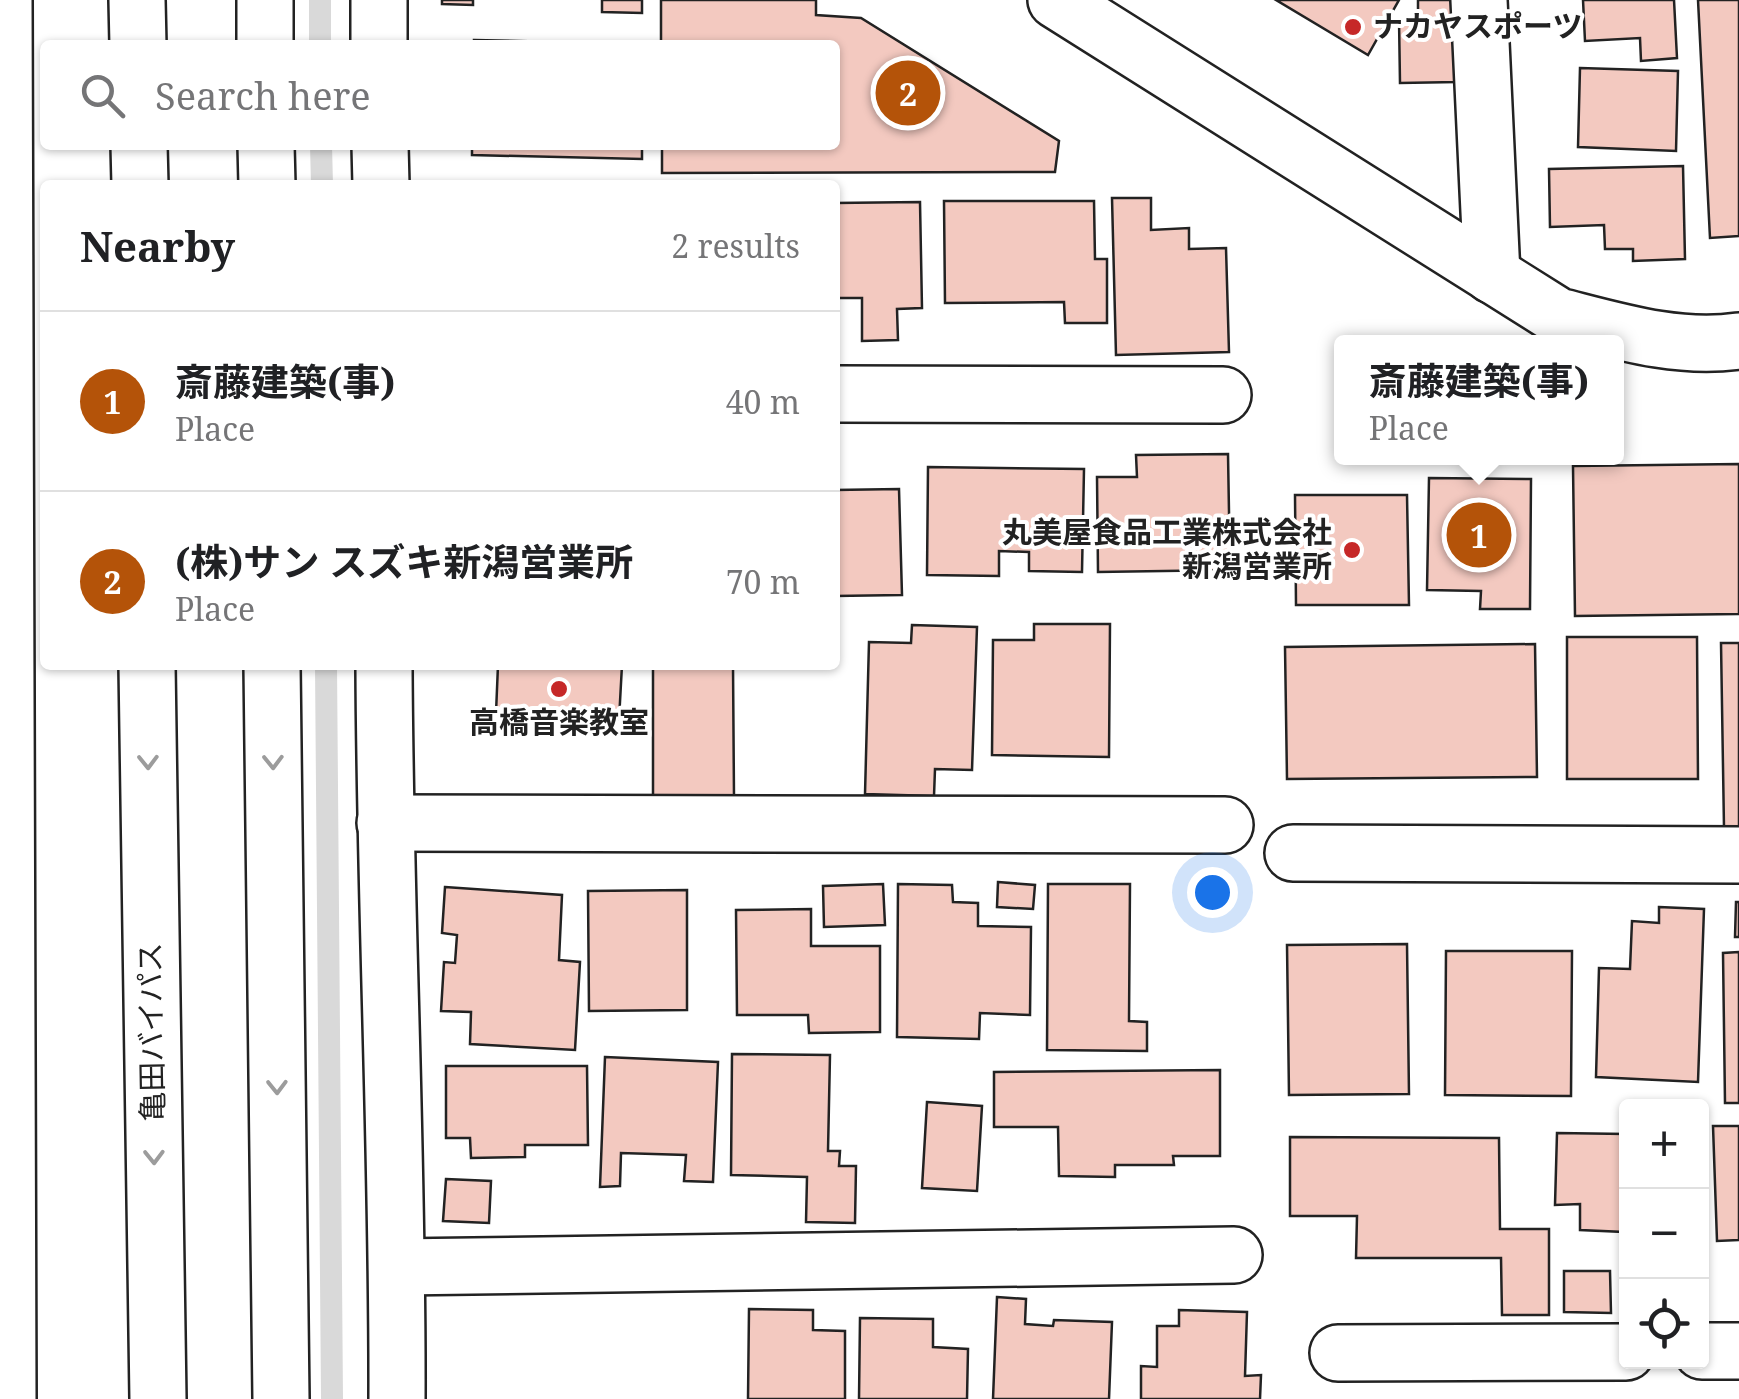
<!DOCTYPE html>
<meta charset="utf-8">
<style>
body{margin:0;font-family:"Noto Serif","Noto Sans JP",serif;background:#f2f2f2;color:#202124}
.controls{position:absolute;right:30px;bottom:30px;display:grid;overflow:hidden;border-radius:10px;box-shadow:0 2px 8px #0004}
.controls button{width:90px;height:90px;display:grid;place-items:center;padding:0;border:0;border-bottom:2px solid #e0e0e0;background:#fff;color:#202124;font:50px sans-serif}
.you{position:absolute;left:1212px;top:892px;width:35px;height:35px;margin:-25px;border:8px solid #fff;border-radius:50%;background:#1a73e8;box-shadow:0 0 0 15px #1a73e833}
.badge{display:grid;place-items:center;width:65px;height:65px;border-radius:50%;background:#b45309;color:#fff;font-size:32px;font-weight:700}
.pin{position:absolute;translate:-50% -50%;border:5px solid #fff;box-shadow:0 2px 10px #0006}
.popup{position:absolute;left:1334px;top:335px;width:290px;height:130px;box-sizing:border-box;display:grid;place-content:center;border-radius:10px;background:#fff;filter:drop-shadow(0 2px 8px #0005);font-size:32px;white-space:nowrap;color:#757577}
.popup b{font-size:38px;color:#202124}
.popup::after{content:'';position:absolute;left:50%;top:100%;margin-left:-20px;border:20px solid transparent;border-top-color:#fff}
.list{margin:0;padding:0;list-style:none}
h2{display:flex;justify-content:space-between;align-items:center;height:130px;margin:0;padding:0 40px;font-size:42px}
h2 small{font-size:32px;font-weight:400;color:#757577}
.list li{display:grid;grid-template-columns:65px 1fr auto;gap:30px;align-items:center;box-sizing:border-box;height:180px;padding:0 40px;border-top:2px solid #e0e0e0}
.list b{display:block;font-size:38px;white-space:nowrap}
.list p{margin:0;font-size:32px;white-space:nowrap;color:#757577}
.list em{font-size:32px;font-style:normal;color:#757577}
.icon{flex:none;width:55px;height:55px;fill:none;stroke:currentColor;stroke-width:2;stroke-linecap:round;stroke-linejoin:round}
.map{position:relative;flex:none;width:1739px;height:1399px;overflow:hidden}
.search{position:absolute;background:#fff;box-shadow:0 2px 8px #0004;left:40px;top:40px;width:800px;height:110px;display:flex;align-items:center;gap:25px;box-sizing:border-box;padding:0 35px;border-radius:10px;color:#757577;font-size:38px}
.panel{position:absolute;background:#fff;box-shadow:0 2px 8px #0004;left:40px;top:180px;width:800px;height:490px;border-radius:10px}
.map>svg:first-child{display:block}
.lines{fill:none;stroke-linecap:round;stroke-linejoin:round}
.stream{stroke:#d9d9d9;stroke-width:22}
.building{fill:#f3c9c0;stroke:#222;stroke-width:2.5}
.street-casing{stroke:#222;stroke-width:60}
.secondary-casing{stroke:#222;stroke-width:60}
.highway-casing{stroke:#222;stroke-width:60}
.street{stroke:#fff;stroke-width:55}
.secondary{stroke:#fff;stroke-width:55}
.highway{stroke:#fff;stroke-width:55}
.oneway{stroke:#9c9c9c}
.poi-dot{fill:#c62828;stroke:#fff;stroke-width:4}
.labels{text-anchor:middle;stroke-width:8;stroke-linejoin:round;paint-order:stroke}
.poi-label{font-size:30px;font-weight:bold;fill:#222;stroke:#fff;text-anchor:start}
.street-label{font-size:30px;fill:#222;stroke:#fff}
</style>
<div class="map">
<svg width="1739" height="1399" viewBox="0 0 1739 1399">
<rect width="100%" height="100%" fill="#fff"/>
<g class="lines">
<g class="stream">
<path d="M320,0v45"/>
<path d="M321,145l1,40"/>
<path d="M326,665l6,734"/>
</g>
</g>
<g class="building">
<path d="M442,0h31v5l-31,-1z"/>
<path d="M602,0h40v13l-40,-1z"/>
<path d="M661,0h155v15l45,3 198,123 -4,31 -393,1v-28h173v-100h-174z"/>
<path d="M1276,0h123l-31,55z"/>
<path d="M1418,0h37l2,82 -57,1 -1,-64 19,-1z"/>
<path d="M1583,0h91l3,58 -36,3 -1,-23 -55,3z"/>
<path d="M1698,0h41v236l-29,2z"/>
<path d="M474,40l166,4 3,1h-169z"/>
<path d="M1580,68l98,3 -2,80 -98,-4z"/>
<path d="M472,145h170v14l-170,-4z"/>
<path d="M1683,166l2,93 -52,2v-12h-28l-1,-24 -54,2 -1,-58z"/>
<path d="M1112,198h39v32l38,-2v21l37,-1 3,104 -113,3z"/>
<path d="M944,201h150l1,58h12v64h-42l-1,-21 -119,1z"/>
<path d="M920,202l2,106 -25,1 1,31 -36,1v-43h-27v-95z"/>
<path d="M1228,454l2,116 -132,2 -1,-95h40l-1,-22z"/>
<path d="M1739,464v150l-164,2 -2,-150z"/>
<path d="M928,467l156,2 -2,103 -53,-1v-19l-30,-1v25l-72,-1z"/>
<path d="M1429,478l102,1 -1,130h-50l1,-18 -54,-1z"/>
<path d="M899,489l3,106 -67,1v-106z"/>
<path d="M1295,495h112l2,110h-113z"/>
<path d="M1034,624h76l-1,133 -117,-2 1,-115h41z"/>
<path d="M912,625l65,2 -5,143 -37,-1 -1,27 -69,-2 4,-152 42,1z"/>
<path d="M1567,637h130l1,142h-131z"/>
<path d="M1721,643h18v184l-15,1z"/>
<path d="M1535,644l2,133 -250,2 -2,-132z"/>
<path d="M498,665h124l-3,55 -123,-7z"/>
<path d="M653,665h80l1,132h-81z"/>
<path d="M998,882l37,3 -2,24 -36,-2z"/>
<path d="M883,884l2,41 -61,2 -1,-41z"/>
<path d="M898,884l54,1 1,17 25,1v23l53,1 -1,88 -50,-2 -1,26 -82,-2z"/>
<path d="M1048,884h82l-1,137 18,1v29l-100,-1z"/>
<path d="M445,887l117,8 -3,65 21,2 -5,88 -105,-6 1,-32 -30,-1 3,-49 11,1 2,-28 -15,-2z"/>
<path d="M687,890v120l-98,1 -1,-120z"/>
<path d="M1736,902h3v35h-4z"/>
<path d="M1659,907l45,2 -6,173 -102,-5 3,-109 31,1 2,-48 27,2z"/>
<path d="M811,909v37h69v86l-71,1 -1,-18h-71l-1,-105z"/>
<path d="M1407,944l2,150 -120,1 -2,-150z"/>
<path d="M1446,951h126l-1,145 -126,-1z"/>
<path d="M1739,952v151h-14l-2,-150z"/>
<path d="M732,1054l98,1 -2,96h12l-1,15h17l-1,57 -49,-1 1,-45 -76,-2z"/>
<path d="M605,1057l113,5 -5,120 -29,-1 2,-26 -65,-2 -1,33 -20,1z"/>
<path d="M446,1066h141l1,79h-63v12l-54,1 -1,-20h-24z"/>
<path d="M1220,1070v86h-47l1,9h-59v12l-56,-1 -1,-49h-64v-55z"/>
<path d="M927,1102l55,4 -5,85 -55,-3z"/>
<path d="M1713,1126h26v114l-22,1z"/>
<path d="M1557,1133l69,1v133h-3l1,-35 -44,-2v-26l-25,1z"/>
<path d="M1290,1137l209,1 1,91h49v86h-47l-1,-57h-145l1,-42h-67z"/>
<path d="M446,1179l45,2 -2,42 -46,-2z"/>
<path d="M1564,1271h46l1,42 -47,-1z"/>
<path d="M997,1297l29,2 -1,25 28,2 1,-6 58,2 -3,77h-116z"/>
<path d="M749,1309l64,1v20l32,1v68h-97z"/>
<path d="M1179,1310l68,2 -2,64 16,-1 -1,24h-119v-33l16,1v-41h22z"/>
<path d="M860,1318l73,1v28l35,2 -1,50h-108z"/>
</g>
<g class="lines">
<defs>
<g id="street">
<path d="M265,0v45"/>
<path d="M379,0v45"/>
<path d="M1479,0l13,275"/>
<path d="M266,145l1,40"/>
<path d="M380,145l1,40"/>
<path d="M835,394l388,1"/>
<path d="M272,665l9,734"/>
<path d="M384,665c1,245 14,489 13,734"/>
<path d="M385,823l840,2"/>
<path d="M1293,853l446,2"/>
<path d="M398,1267l836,-12"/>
<path d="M1702,1351h37"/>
<path d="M1338,1353l288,-1"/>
</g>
<path id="secondary" d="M1056,0l502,316c59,15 120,34 181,25"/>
<g id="highway">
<path d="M4,0l4,1399"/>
<path d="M137,0l1,45"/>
<path d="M139,145l1,40"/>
<path d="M147,665l11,734"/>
</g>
</defs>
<use href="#street" class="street-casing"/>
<use href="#secondary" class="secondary-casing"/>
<use href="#highway" class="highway-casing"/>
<use href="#street" class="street"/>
<use href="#secondary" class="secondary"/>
<use href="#highway" class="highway"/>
</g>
<defs><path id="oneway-chevron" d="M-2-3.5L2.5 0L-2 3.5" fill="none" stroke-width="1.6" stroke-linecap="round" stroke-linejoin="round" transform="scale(2.5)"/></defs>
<g class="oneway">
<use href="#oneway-chevron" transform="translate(148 762) rotate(89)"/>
<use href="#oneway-chevron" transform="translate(273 762) rotate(89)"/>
<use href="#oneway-chevron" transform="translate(277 1087) rotate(89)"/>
<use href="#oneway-chevron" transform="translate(154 1157) rotate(89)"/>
</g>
<g class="poi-dot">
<circle cx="1353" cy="27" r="10"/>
<circle cx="1352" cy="550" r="10"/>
<circle cx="559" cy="689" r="10"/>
</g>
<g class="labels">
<g class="poi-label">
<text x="1373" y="37">ナカヤスポーツ</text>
<text x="1332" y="543" text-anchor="end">丸美屋食品工業株式会社<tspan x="1332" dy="34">新潟営業所</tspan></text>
<text x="559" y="733" text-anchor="middle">高橋音楽教室</text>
</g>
<g class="street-label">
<text transform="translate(152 1032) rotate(-91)" y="10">亀田バイパス</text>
</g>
</g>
</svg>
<div class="controls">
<button>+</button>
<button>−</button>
<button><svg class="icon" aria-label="locate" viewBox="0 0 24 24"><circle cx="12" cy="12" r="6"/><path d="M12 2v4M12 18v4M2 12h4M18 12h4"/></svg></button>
</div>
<div class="you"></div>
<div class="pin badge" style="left:1479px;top:535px">1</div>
<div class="popup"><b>斎藤建築(事)</b>Place</div>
<div class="pin badge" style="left:908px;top:93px">2</div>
<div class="search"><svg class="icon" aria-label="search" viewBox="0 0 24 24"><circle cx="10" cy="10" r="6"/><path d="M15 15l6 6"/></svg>Search here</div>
<section class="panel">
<h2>Nearby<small>2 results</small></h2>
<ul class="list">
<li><span class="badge">1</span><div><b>斎藤建築(事)</b><p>Place</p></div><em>40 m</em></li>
<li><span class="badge">2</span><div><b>(株)サン スズキ新潟営業所</b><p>Place</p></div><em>70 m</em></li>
</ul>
</section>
</div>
